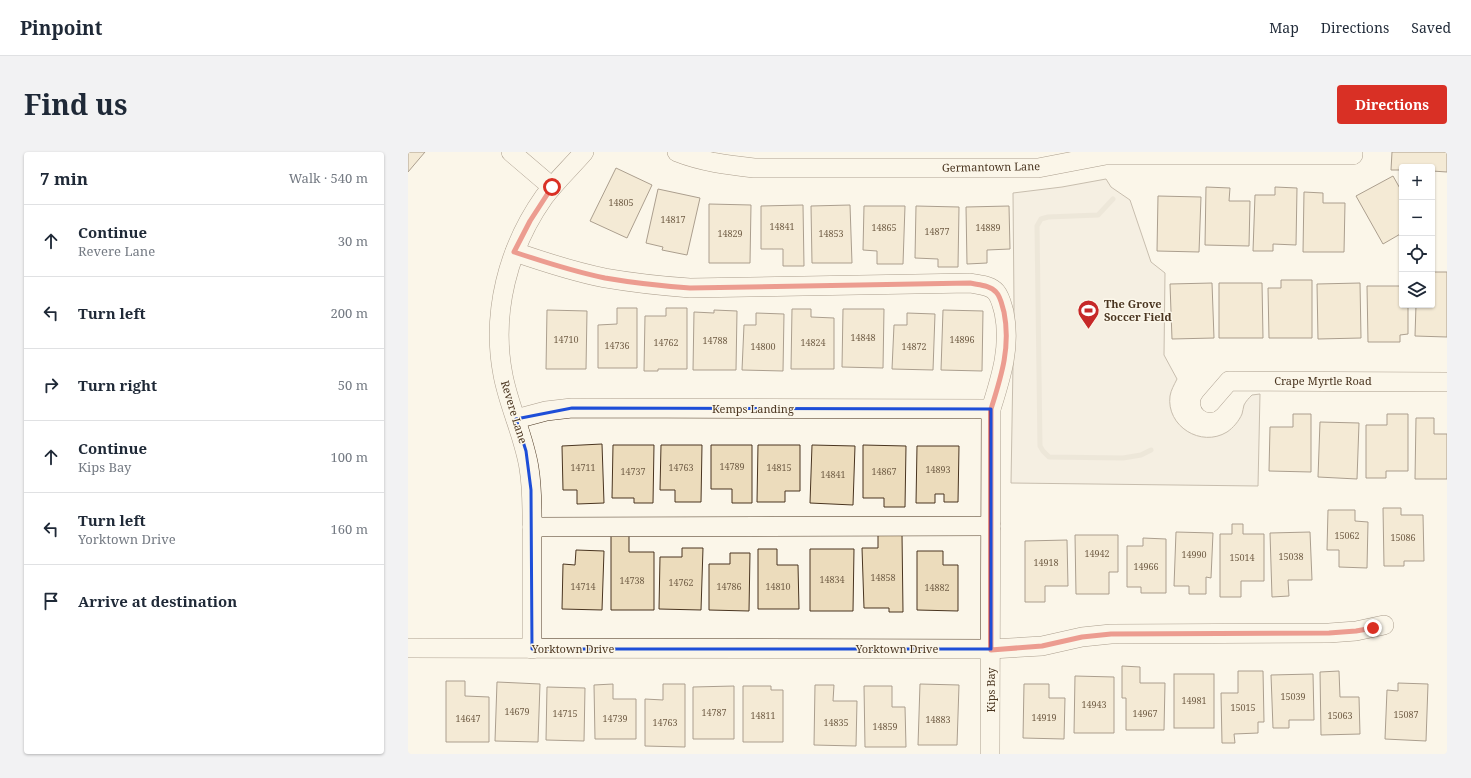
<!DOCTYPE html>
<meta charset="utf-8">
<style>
body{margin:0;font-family:"Noto Serif",serif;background:#f2f2f3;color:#1f2937}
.controls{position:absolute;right:12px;top:12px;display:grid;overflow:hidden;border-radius:4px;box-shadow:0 1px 3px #0004}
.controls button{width:36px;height:36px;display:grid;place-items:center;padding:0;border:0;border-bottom:1px solid #e0e1e3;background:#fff;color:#1f2937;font:20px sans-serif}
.stop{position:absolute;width:12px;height:12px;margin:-9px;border:3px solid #d93025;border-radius:50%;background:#fff}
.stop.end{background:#d93025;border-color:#fff;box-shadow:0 1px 4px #0008}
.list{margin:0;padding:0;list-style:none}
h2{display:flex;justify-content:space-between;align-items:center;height:52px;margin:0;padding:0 16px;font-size:17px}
h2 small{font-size:13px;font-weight:400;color:#747a83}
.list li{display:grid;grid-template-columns:26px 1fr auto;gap:12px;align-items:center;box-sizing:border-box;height:72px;padding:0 16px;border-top:1px solid #e0e1e3}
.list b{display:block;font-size:15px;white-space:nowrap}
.list p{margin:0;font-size:13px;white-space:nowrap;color:#747a83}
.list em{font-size:13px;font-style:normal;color:#747a83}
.icon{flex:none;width:22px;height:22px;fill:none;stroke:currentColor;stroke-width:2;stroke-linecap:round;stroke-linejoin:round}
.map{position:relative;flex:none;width:1039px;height:602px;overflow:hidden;border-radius:4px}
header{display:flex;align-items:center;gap:24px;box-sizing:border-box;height:56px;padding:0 20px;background:#fff;border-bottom:1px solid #e0e1e3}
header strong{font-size:19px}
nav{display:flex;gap:22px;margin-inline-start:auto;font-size:14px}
.intro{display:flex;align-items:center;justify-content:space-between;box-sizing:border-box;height:96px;padding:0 24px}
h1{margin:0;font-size:28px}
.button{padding:10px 18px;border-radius:4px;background:#d93025;color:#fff;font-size:14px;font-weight:700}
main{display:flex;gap:24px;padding:0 24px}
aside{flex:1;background:#fff;border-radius:4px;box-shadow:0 1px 3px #0004}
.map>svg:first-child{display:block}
.green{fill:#ede6d9;stroke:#887966}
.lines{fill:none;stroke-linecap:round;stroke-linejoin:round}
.stream{stroke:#dcd4c6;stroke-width:5}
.building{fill:#ecdcbc;stroke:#4a3520}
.minor-casing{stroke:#4a3520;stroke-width:20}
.minor{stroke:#fbf6e9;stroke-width:19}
.route{stroke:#d93025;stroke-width:5}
.marked{fill:none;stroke:#1d4ed8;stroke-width:3;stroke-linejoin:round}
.labels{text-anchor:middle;stroke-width:3;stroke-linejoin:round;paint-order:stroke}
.number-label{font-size:9px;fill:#725f47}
.street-label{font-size:11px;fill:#4a3520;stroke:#fbf6e9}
.poi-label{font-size:11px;font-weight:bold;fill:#4a3520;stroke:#fbf6e9;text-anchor:start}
</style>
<header>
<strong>Pinpoint</strong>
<nav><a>Map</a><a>Directions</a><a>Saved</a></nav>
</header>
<div class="intro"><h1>Find us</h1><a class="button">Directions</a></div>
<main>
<aside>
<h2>7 min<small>Walk · 540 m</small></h2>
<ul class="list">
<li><svg class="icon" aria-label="ahead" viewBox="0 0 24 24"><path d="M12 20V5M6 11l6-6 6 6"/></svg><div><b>Continue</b><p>Revere Lane</p></div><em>30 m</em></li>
<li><svg class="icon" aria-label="left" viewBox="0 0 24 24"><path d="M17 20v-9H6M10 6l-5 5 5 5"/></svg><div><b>Turn left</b></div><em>200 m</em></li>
<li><svg class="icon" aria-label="right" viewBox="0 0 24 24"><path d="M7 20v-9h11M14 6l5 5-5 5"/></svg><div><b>Turn right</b></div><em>50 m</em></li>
<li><svg class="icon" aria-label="ahead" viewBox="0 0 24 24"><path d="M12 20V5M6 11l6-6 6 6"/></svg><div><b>Continue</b><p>Kips Bay</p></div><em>100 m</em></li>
<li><svg class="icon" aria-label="left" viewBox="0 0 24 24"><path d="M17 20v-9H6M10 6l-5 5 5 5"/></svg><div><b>Turn left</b><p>Yorktown Drive</p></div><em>160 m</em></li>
<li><svg class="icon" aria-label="arrive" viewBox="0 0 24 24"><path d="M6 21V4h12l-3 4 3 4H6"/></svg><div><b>Arrive at destination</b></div></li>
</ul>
</aside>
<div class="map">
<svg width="1039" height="602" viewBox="0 0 1039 602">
<rect width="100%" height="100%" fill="#fbf6e9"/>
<path class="green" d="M698,27l5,8 19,13 21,62 14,11 -1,82 13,24c-3,6 -6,11 -7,17 -4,30 31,52 57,36 6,-4 12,-11 15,-18 1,-3 1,-6 2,-9 2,-4 5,-7 8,-10l8,-1 -2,92 -247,-3 3,-178 -1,-112 49,-6z"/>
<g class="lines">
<path class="stream" d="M705,47l-15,16 -50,2 -7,2 -4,7 3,220 3,5 6,6 74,1 18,-3 10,-5"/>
</g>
<g class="building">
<path d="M0,0h17l-17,20z"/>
<path d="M984,0h55v20l-15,-1v-4h-30v3h-11z"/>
<path d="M208,16l36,17 -25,53 -37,-17z"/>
<path d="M985,24l9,16v41l-19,11 -27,-48z"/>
<path d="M798,35l24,1 -1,13h21l-1,45 -44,-1z"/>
<path d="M867,35l22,1 -1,57 -23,-1v7h-20l2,-56h20z"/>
<path d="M250,37l42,9 -13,57 -25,-5 1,-3 -17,-4z"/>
<path d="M896,40l19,1v10h22l-1,49h-41z"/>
<path d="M750,44l43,1 -2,55 -42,-1z"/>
<path d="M301,52l42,1 -1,58h-41z"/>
<path d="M395,53l1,61h-21v-17h-22v-43z"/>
<path d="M442,53l2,58h-40l-1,-57z"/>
<path d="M456,54h41l-2,58h-26v-13l-14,-1z"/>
<path d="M508,54l43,1 -1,60h-20v-8l-23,-1z"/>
<path d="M601,54l1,43 -23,1v13l-20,1 -1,-57z"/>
<path d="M1024,120h15v65l-32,-1 1,-31h16z"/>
<path d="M873,128h31v58h-43l-1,-50h13z"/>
<path d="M804,131l2,55 -42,1 -2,-55z"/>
<path d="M811,131h43l1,55h-44z"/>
<path d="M952,131l1,55 -43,1 -1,-55z"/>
<path d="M959,134h35v19h6v29l-8,1v7h-32z"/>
<path d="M209,156h20v60h-39v-43l19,-1z"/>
<path d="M258,156h21v61h-29v2h-14l1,-55h21z"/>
<path d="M384,157h19v8l23,1v51h-43z"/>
<path d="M435,157h41l-1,59 -41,-1z"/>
<path d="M139,158l40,1 -1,58h-40z"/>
<path d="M306,158l23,1 -1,59h-43l1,-58 20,1z"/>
<path d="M535,158l40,1 -1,60 -41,-1z"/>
<path d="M348,161l28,1 -1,57 -41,-1 2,-45h12z"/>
<path d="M499,161l28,1 -2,56 -41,-1 2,-44h13z"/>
<path d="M885,262h18v58l-42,-1 1,-44h23z"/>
<path d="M979,262h21v57h-22v7h-20v-53h21z"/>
<path d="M1008,266h18v16h13v45h-32z"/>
<path d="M912,270l39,1 -2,56 -39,-2z"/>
<path d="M194,292l2,59 -27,1v-14h-14l-1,-44z"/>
<path d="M205,293h41l-1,58h-19v-5h-22z"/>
<path d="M253,293h41l-1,57h-26v-12h-15z"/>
<path d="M303,293h41v58h-20v-14h-21z"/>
<path d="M350,293h42v46h-15v11h-28z"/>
<path d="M404,293l43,1 -2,59 -43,-2z"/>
<path d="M455,293l43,1 -1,61h-21v-9h-21z"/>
<path d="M509,294h42l-1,56h-14v-8h-9v9h-19z"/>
<path d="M975,356h18v7h22l1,46h-20v5h-20z"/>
<path d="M920,358h27v11l13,1 -1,46 -28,-1v-17h-12z"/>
<path d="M824,372h11v10h21v47h-23v16h-21v-63h12z"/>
<path d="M768,380l37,1 -2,45 -5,-1v17h-17v-8h-15z"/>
<path d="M902,380l2,48h-24l1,16 -17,1 -2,-64z"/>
<path d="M203,382h18v18h25v58h-43z"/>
<path d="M470,382h24l1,78h-14v-4h-25l-2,-60h16z"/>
<path d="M667,383h43v37h-9v22h-33z"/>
<path d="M735,386l23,1v54h-25v-6h-14v-41h16z"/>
<path d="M659,388l1,46h-23v16h-20v-61z"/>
<path d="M274,396h21l-2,62 -42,-1 1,-52h22z"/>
<path d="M350,397h19v16h21l1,44h-41z"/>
<path d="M402,397h44l-1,62h-43z"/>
<path d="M168,398l28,1 -2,59 -40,-1 1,-45 12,1z"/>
<path d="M509,399h26v14h15v46l-41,-1z"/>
<path d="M322,401h20l-1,58 -40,-1v-46h21z"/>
<path d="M714,514l18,1v16h25l-1,47h-38v-32h-4z"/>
<path d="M830,519h25l1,51h-6v11l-24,1 1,9h-13l-1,-50h17z"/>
<path d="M931,519l1,26h19l1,37 -39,1 -1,-63z"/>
<rect x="766" y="522" width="40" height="54"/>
<path d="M905,522l1,46h-25v8h-16l-2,-53z"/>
<path d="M667,524l39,1v56h-40z"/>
<path d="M38,529h19v15l24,1v45h-43z"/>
<path d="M89,530l43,2 -2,58 -43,-1z"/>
<path d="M990,531l30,1 -2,57 -41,-2 2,-49 11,1z"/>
<path d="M205,532v15h23v40h-41l-1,-54z"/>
<path d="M255,532h22v63l-40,-1v-47l18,1z"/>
<path d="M512,532l39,1 -2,60h-39z"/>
<path d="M616,532h25v14h16l-1,41 -41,-1z"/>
<path d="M407,533h19l-1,16h24l-1,45 -42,-1z"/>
<path d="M326,534v53h-41v-52z"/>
<path d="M335,534h28v4h12v52h-40z"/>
<path d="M456,534h28v21h13l1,40h-41z"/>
<path d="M139,535l38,1 -1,53 -38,-1z"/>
</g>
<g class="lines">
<defs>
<g id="minor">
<path d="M103,0l41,35"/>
<path d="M269,0c25,10 51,13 77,16h284l68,-13h247v-3"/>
<path d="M107,100c29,10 60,20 90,26 29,5 57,8 85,10l280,-5c9,2 20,2 26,9 5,6 6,14 8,20 7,35 -3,65 -13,97l-1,345"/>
<path d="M802,251l19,-22 218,1"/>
<path d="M108,267l30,-8 26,-3 419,1"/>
<path d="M124,375l459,-1"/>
<path d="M0,496l583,1 51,-3 40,-9 29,-3 218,-1 27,-2 28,-6"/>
<path d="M124,497c0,-36 0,-73 0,-109 0,-24 1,-48 -3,-72 -5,-32 -20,-61 -26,-93 -12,-62 5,-127 41,-178 12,-16 27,-30 40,-45"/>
</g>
</defs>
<use href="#minor" class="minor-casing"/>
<use href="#minor" class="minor"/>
</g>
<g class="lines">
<path class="route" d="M144,35l-22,34 -16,31c30,10 61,20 91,26 29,5 57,8 85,10l280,-5c9,2 20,2 26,9 5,5 6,14 8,20 7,35 -3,65 -13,97v241l51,-4 40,-9 29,-3 218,-1 27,-2 17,-3"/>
</g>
<path d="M0 0H1039V602H0ZM164,256l419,1v240h-459l-1,-159 -5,-39 -10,-32z" fill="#fbf6e9" fill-opacity=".55" fill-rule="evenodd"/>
<path class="marked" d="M164,256l419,1v240h-459l-1,-159 -5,-39 -10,-32z"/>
<defs>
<symbol id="stadium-pin" viewBox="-11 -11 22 30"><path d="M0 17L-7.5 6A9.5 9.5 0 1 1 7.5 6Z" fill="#c62828" stroke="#fbf6e9"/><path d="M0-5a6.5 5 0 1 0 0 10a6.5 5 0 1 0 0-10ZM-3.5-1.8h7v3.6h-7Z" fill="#fff"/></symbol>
</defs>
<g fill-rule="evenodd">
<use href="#stadium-pin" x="668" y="146" width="25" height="34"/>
</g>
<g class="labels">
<g class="number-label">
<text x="213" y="54">14805</text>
<text x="265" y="71">14817</text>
<text x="374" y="78">14841</text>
<text x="476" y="79">14865</text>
<text x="580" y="79">14889</text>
<text x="529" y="83">14877</text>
<text x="322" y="85">14829</text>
<text x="423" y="85">14853</text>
<text x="455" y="189">14848</text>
<text x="158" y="191">14710</text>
<text x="554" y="191">14896</text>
<text x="307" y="192">14788</text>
<text x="258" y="194">14762</text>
<text x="405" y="194">14824</text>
<text x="209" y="197">14736</text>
<text x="355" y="198">14800</text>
<text x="506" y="198">14872</text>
<text x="324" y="318">14789</text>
<text x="175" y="319">14711</text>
<text x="273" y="319">14763</text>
<text x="371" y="319">14815</text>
<text x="530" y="321">14893</text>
<text x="225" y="323">14737</text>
<text x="476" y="323">14867</text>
<text x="425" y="326">14841</text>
<text x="939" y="387">15062</text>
<text x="995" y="389">15086</text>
<text x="689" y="405">14942</text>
<text x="786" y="406">14990</text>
<text x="883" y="408">15038</text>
<text x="834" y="409">15014</text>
<text x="638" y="414">14918</text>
<text x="738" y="418">14966</text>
<text x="475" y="429">14858</text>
<text x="424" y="431">14834</text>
<text x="224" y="432">14738</text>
<text x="273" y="434">14762</text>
<text x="175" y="438">14714</text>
<text x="321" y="438">14786</text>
<text x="370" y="438">14810</text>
<text x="529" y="439">14882</text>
<text x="885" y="548">15039</text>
<text x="786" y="552">14981</text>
<text x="686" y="556">14943</text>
<text x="835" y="559">15015</text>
<text x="109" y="563">14679</text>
<text x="306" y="564">14787</text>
<text x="157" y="565">14715</text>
<text x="737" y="565">14967</text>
<text x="998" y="566">15087</text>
<text x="355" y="567">14811</text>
<text x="932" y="567">15063</text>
<text x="636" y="569">14919</text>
<text x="60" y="570">14647</text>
<text x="207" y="570">14739</text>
<text x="530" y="571">14883</text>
<text x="257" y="574">14763</text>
<text x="428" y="574">14835</text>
<text x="477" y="578">14859</text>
</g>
<g class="street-label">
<text transform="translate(583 15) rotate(-1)" y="4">Germantown Lane</text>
<text x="915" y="233">Crape Myrtle Road</text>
<text x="345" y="261">Kemps Landing</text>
<text transform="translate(106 260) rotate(73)" y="4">Revere Lane</text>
<text x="165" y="501">Yorktown Drive</text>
<text x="489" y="501">Yorktown Drive</text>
<text transform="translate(583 538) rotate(-90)" y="4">Kips Bay</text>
</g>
<g class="poi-label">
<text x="696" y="156">The Grove<tspan x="696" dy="13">Soccer Field</tspan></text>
</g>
</g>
</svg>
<div class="controls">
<button>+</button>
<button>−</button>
<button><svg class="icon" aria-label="locate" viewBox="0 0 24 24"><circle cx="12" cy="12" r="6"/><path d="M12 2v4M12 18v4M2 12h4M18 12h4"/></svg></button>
<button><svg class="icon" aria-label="layers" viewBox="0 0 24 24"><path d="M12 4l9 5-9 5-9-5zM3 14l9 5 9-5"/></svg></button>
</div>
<div class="stop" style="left:144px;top:35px"></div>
<div class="stop end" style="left:965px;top:476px"></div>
</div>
</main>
